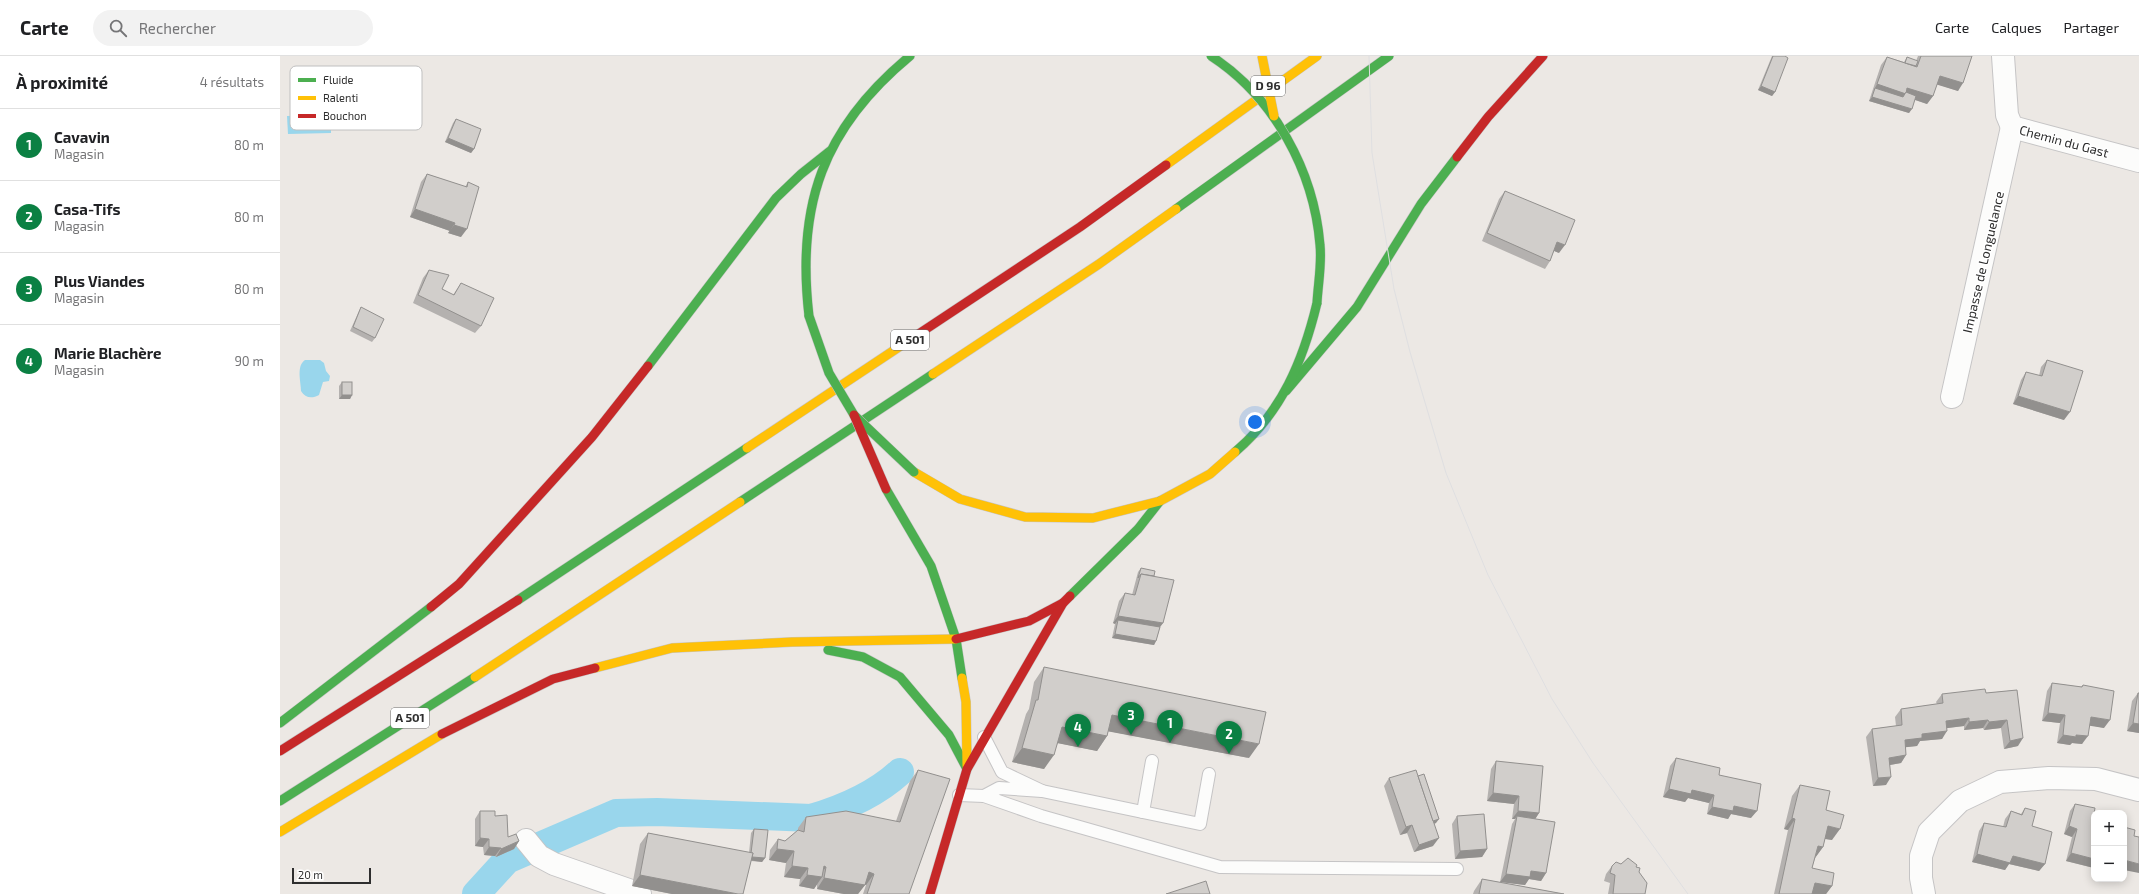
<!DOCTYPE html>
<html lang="fr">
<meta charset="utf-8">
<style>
body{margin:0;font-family:"Exo 2",sans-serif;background:#f2f2f2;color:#202124}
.controls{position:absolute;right:12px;bottom:12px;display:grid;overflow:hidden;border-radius:8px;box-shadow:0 2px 10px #0003}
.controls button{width:36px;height:36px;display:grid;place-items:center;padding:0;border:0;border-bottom:1px solid #e0e0e0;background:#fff;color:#202124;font:20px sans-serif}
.scale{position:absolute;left:12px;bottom:10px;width:79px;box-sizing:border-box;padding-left:4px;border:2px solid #2e2e2e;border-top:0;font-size:11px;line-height:14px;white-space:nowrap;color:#2e2e2e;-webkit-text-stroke:3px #fff;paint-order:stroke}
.you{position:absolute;left:975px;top:366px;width:14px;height:14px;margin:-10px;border:3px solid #fff;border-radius:50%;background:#1a73e8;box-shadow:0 0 0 6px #1a73e833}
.badge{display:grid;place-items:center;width:26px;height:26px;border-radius:50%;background:#0b8043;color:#fff;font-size:13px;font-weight:700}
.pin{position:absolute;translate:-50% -33px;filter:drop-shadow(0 1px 2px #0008)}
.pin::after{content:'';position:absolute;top:21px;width:14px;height:12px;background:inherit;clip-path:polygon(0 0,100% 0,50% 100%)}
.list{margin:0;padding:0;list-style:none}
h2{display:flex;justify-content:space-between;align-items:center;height:52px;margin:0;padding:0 16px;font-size:17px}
h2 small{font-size:13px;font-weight:400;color:#757577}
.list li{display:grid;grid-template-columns:26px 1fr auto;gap:12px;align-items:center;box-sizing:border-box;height:72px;padding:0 16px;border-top:1px solid #e0e0e0}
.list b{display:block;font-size:15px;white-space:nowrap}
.list p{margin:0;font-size:13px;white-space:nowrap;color:#757577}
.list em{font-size:13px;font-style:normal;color:#757577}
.icon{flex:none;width:22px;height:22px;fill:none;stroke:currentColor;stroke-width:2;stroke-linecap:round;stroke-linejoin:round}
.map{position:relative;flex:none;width:1859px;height:838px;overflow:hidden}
header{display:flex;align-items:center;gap:24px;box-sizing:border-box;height:56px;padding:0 20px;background:#fff;border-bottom:1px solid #e0e0e0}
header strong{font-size:19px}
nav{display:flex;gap:22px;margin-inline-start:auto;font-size:14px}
.search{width:280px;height:36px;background:#f2f2f2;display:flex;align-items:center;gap:10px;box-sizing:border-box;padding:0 14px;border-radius:22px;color:#757577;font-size:15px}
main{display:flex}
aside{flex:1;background:#fff}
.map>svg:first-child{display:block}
.water{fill:#99d6ec}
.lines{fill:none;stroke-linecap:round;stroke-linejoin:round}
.canal{stroke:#99d6ec;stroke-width:28}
.lane-casing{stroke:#c5c4c5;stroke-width:14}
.street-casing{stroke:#c5c4c5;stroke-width:24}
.fast-casing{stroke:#c5c4c5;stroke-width:10}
.slow-casing{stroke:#c5c4c5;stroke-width:10}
.jam-casing{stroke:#c5c4c5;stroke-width:10}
.lane{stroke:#fcfcfb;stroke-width:12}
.street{stroke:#fcfcfb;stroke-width:22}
.fast{stroke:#4caf50;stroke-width:9}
.slow{stroke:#ffc107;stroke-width:9}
.jam{stroke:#c62828;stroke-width:9}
.tram{stroke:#dfdfe1;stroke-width:1}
.fast-bridge-casing{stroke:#c5c4c5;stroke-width:10;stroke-linecap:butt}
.slow-bridge-casing{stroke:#c5c4c5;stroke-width:10;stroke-linecap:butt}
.jam-bridge-casing{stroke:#c5c4c5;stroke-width:10;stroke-linecap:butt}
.fast-bridge{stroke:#4caf50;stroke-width:9}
.slow-bridge{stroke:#ffc107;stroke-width:9}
.jam-bridge{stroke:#c62828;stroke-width:9}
.wall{fill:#b4b1af}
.shaded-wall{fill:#92908e}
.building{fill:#d1cecb;stroke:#92908e}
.labels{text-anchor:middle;stroke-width:3;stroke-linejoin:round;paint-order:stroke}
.shield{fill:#fff;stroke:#6d6d6d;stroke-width:1}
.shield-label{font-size:12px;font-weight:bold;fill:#2e2e2e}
.street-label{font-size:13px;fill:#2e2e2e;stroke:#fff}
.key{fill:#fff;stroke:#c0c0c0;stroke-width:1}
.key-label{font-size:11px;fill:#2e2e2e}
</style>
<header>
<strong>Carte</strong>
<div class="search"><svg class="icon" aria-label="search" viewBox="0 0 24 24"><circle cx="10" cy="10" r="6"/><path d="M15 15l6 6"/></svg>Rechercher</div>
<nav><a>Carte</a><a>Calques</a><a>Partager</a></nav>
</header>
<main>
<aside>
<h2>À proximité<small>4 résultats</small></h2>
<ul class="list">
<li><span class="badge">1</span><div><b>Cavavin</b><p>Magasin</p></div><em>80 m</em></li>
<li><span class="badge">2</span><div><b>Casa-Tifs</b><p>Magasin</p></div><em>80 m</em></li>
<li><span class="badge">3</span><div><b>Plus Viandes</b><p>Magasin</p></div><em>80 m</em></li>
<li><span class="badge">4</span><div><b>Marie Blachère</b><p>Magasin</p></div><em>90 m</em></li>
</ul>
</aside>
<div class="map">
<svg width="1859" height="838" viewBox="0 0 1859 838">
<rect width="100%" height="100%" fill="#ece8e4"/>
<g class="water">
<path d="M51,59v18l-43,1 -1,-18z"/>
<path d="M25,304h15l4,3 2,8 4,5 -1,5 -6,1 -4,13c-7,4 -14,3 -18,-4 0,-9 -5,-25 4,-31z"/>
</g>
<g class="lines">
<path class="canal" d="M196,838l31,-34 109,-47 41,-1 154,6c31,-9 65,-24 89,-46"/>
<defs>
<g id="lane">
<path d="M704,681l18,35 40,19 -43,-3 -15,8"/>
<path d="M762,735l158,33 9,-50"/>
<path d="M679,739l25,1 57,20 179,51 237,2"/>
<path d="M863,756l9,-51"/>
</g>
<g id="street">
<path d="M1723,0l4,59 5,12 127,34"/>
<path d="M1672,341l60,-270"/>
<path d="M246,784l13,16 15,8 86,30"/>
<path d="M1644,838l-3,-16v-22l8,-24 31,-31 40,-19 49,-4 47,1 43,11"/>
</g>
<g id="fast">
<path d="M896,153l213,-153"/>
<path d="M529,260c-13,-111 14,-188 101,-260"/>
<path d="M368,310l128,-168 25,-24 29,-23"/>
<path d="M1006,335l71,-84 64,-103 36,-47"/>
<path d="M955,396c47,-40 68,-91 82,-149"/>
<path d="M606,433l45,77 25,73 6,39"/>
<path d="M460,446l193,-128"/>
<path d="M790,540l68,-67 22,-28"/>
<path d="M238,544l229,-152"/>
<path d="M548,594l35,7 37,20 49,58 18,34"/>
<path d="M0,667l151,-116"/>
<path d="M0,745l195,-124"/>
</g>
<g id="slow">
<path d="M886,109l151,-109"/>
<path d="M653,318l166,-110 77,-55"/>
<path d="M467,392l164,-109"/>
<path d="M634,416l46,27 65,18 68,1 67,-17 50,-27 25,-22"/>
<path d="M315,612l77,-20 120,-6 164,-3"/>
<path d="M195,621l265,-175"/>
<path d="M682,622l4,24 1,64"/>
<path d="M0,776l162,-98"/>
</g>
<g id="jam">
<path d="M1177,101l31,-40 55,-61"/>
<path d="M631,283l169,-112 86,-62"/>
<path d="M151,551l28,-23 133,-147 56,-71"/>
<path d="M676,583l73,-18 34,-18"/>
<path d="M162,678l111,-55 42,-11"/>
<path d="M0,695l238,-151"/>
<path d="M650,838l37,-125 96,-166 7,-7"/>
</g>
</defs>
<use href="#lane" class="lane-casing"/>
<use href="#street" class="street-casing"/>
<use href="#fast" class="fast-casing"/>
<use href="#slow" class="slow-casing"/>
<use href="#jam" class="jam-casing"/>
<use href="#lane" class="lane"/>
<use href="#street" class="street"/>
<use href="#fast" class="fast"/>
<use href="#slow" class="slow"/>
<use href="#jam" class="jam"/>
<path class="tram" d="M1089,0l3,97 22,136 16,63 36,121 42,102 64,124 41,64 95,131"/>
<defs>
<g id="fast-bridge">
<path d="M931,0c63,41 103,115 109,189 2,19 -2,39 -3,58"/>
<path d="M529,260l20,57 25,42 60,57"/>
</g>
<path id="slow-bridge" d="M982,0l12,60"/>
<path id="jam-bridge" d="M574,359l32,74"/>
</defs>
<use href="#fast-bridge" class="fast-bridge-casing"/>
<use href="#slow-bridge" class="slow-bridge-casing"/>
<use href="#jam-bridge" class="jam-bridge-casing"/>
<use href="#fast-bridge" class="fast-bridge"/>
<use href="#slow-bridge" class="slow-bridge"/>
<use href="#jam-bridge" class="jam-bridge"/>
</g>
<g class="wall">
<path d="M1492,0h13l-10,36 -3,4 -14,-6z"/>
<path d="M1638,0h54l-14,35 -21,-7 -4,12 -6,8 -12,-4 -6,13 -40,-12 12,-36 6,-8 17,5 3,-5 9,4z"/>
<path d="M176,63l18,30 -3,4 -26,-11 8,-19z"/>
<path d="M147,118l38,13 3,-5 -7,55 -13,-4 2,-2 -40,-14 11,-35z"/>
<path d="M1225,135l54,62 -5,-2 -4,10 -5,8 -63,-28 17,-42z"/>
<path d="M149,214l13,19 11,6 8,-12 20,43 -6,7 -62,-30 10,-25z"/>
<path d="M81,251l14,31 -3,4 -22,-11 9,-20z"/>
<path d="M1767,304l17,60 -51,-16 8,-24 5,-8 13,4 2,-9z"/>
<path d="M62,326l10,13 -2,4h-11v-13z"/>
<path d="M861,512l13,8 9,47 -3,4 -4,14 -2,4 -42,-7 3,-14 -2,-1 6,-22 6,-8 7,2 6,-23z"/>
<path d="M764,611l205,91 -141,-27 -1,5 -10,15 -39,-8 -14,26 -32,-7 14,-48 3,-5 5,-27z"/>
<path d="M1772,627l29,4 2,-2 21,43 -14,-3 -8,19 -10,-1 -2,2 -13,-2 3,-20 -18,-2 5,-30z"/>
<path d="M1737,634l1,56 -14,3 -3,-21 -17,2 -1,-2 -19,2v-4l-17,2 -5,11 -22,2 -3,5 -12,1 1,8 -5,8 -11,2 -4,20 -13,1 -7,-49 6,-8 24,-3 -1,-9 6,-8 36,-5 -1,-2 6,-8 44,-1z"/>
<path d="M1858,637h1v40l-12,-2 5,-30z"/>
<path d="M1396,702l43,17 32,43 -20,-4 -3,5 -21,-5 2,-11 -21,-5 -3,4 -22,-5 7,-31z"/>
<path d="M1216,705l43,52 -4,6 11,54 -5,8 -12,-2 -4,6 -25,-3 12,-58 3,-5h-3l2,-15 -27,-3 4,-32z"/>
<path d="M638,714l-9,124h-46l3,-9h-1l-7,9h-14l-27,-5v-5l-3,5 -15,-3 1,-7 -16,-2 2,-14 -17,-3 1,-10 8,-11 7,2 13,-10v-3l8,-11 90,4 14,-40z"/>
<path d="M1109,722l47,45 -2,1 -1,22 -19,6 -7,-19 -7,2 -16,-49z"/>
<path d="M1520,729l26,25 6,30 -7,-1 -2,8 -8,11 -3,10 20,18 -6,8h-52l14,-64 -4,-1 8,-33z"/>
<path d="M1795,748l17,21h2v43l-28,-7 6,-24 -8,-3 6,-23z"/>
<path d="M1745,752l7,18 13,38 -6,7 -30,-7 -4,6 -33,-8 7,-31 5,-8 19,4 2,-8 6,-8 10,3z"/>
<path d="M200,755l15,5 13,21 11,4 -5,8 -18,8 -1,-1 -11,-1 -1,-8 -8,-1v-27z"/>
<path d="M1177,760l30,33 -5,8 -27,2 -3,-35z"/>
<path d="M474,773l11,29 -3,4 -11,-1 -8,33h-71l-40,-8 8,-42 8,-11 101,20 2,-20z"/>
<path d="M1341,808l15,3 3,5 6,22h-37l2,-11 -6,-2 2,-7 6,-8z"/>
<path d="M1202,823l82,15h-91l1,-3z"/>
</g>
<g class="shaded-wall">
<path d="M1660,20l23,7 -5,8 -23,-7z"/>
<path d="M1597,28l30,4 26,8 -6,8 -23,-8 -4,5 -25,-13z"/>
<path d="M1481,30l14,6 -3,4 -14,-6z"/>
<path d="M1592,41l40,12 -3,4 -40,-12z"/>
<path d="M168,82l26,11 -3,4 -26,-11z"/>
<path d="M135,153l40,14 -5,8 -40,-14z"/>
<path d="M174,169l13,4 -6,8 -13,-4z"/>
<path d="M1277,186l8,3 -6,8 -7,-3z"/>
<path d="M62,339h10l-2,4h-11z"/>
<path d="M1738,340l52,16 -6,8 -51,-16z"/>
<path d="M838,560l45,7 -6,8 -39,-11 -3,4 -2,-1z"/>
<path d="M835,578l41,7 -2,4 -42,-7z"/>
<path d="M1768,657l17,2 -5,8 -18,-2z"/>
<path d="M832,659l147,29 -10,14 -148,-28z"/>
<path d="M1811,661l19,3 -6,8 -19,-3z"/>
<path d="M1689,662l-5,8 -24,3 6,-8z"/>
<path d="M1708,664l-5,8 -19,2 5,-8z"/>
<path d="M1727,664l-6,8 -17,2 5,-8z"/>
<path d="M1853,667l6,1v9l-12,-2z"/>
<path d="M782,671l45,9 -10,15 -45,-9z"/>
<path d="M1667,675l-5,8 -22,2 -3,5 -18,2 6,-8 17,-6z"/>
<path d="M1783,679h13l12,1 -6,8 -10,-1 -2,2 -13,-2z"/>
<path d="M1743,682l-5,8 -14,3 6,-8z"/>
<path d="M742,692l32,7 -10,14 -32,-7z"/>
<path d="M1626,699l-5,8 -17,3 5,-8z"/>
<path d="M1611,721l-5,8 -13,1 5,-8z"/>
<path d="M1389,733l23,1 22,5 -5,8 -21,-5 -3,4 -22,-5z"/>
<path d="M1213,737l26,3 -5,8 -27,-3z"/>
<path d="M1454,750l23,5 -6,7 -20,-4 -3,5 -21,-5 5,-7z"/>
<path d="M1238,755l21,2 -5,8 -17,-5 -2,3h-3z"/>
<path d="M1512,762l3,1 -7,11 -4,-1z"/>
<path d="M1159,763l-3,4 -10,3 3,-4z"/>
<path d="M1132,769l-5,8 -7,2 6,-8z"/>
<path d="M1548,770l12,3 -8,11 -12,-2z"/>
<path d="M1789,770l8,3 -5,8 -8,-3z"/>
<path d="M200,782l9,1 -6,8 -8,-1z"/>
<path d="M1159,782l-6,8 -19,6 5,-7z"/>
<path d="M239,785l-5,8 -18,8 5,-8z"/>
<path d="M1538,790l5,1 -8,11z"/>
<path d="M209,791l12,1 -6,8 -11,-1z"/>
<path d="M497,793l17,2 -8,12 -17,-3z"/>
<path d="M1207,793l-5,8 -27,2 5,-8z"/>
<path d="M1791,797l23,6v9l-28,-7z"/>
<path d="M1697,798l36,2 32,8 -6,7 -30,-7 -4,6 -33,-8z"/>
<path d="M470,800l15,2 -3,4 -14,-2z"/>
<path d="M1844,804l15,4v9l-15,-3z"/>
<path d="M512,810l16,2 -8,11 -16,-2z"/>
<path d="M544,810l2,1 -7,10h3l-8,12 -15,-3 8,-11z"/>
<path d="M1251,815l15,2 -5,8 -12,-2 -4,6 -25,-3 6,-8z"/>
<path d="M589,816l5,2 -8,11h-1l-7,9h-14l-27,-5 7,-11z"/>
<path d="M360,819l98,19h-66l-40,-8z"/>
<path d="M1535,827l17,3 -6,8h-19z"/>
</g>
<g class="building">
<path d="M1493,0h12l3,2 -13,34 -14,-6z"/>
<path d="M1641,0h51l-9,27 -23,-7 -7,20 -26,-8 -1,6 -29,-10 10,-27 30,10z"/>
<path d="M1627,1l11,4 -2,5 -11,-3z"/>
<path d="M1595,32l28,9 3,-5 10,4 -4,13 -40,-12z"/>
<path d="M176,63l25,10 -7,20 -26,-11z"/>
<path d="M147,118l40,13 1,-5 11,5 -12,42 -13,-4 1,-2 -40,-14z"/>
<path d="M1225,135l70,29 -10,25 -8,-3 -7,19 -63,-28z"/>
<path d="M149,214l20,5 -7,14 12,6 7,-12 33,15 -13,28 -63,-31z"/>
<path d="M81,251l23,12 -9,19 -22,-11z"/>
<path d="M1767,304l36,11 -13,41 -52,-16 8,-24 16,4z"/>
<rect x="62" y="326" width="10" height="13"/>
<path d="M861,512l14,3 -1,5 -13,-2 -3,4z"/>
<path d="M861,518l33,6 -11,43 -45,-7 7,-23 10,2z"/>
<path d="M838,564l42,7 -4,14 -41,-7z"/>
<path d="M764,611l222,45 -7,32 -147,-29 -5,21 -45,-9 -8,28 -32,-7 14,-48h2z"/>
<path d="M1772,627l30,4 1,-2 31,6 -4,29 -19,-3 -3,19 -12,-1v2l-13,-2 2,-20 -17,-2z"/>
<path d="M1705,633l1,4 31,-3 6,48 -13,3 -3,-21 -18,2 -1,-2 -19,2v-4l-23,3 1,10 -25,3v4l-17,2 1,15 -17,3 2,19 -13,1 -6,-49 30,-4 -1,-16 42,-6 -1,-9z"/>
<path d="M1858,637h1v31l-6,-1z"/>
<path d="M1396,702l44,10 -1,7 42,9 -4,27 -23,-5 -1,5 -21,-4 2,-12 -22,-5 -1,4 -22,-5z"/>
<path d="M1216,705l47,5 -4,47 -21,-2 1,-15 -26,-3z"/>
<path d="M638,714l32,9 -41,115h-42l7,-20 -5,-2 -4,13 -41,-7 2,-11 -2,-1 -2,11 -15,-2 1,-7 -16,-2 2,-15 -17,-2 1,-10 7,2 13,-11 6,2 2,-15 40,-6 54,11z"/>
<path d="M1136,714l23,68 -20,7 -7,-20 -6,2 -17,-49z"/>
<path d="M1144,718l15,45 -6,2 -15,-45z"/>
<path d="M1520,729l30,6 -4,19 18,5 -4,14 -12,-3 -5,21 -5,-1 -6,22 22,5 -2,13 -17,-3 -3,11h-33l16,-75 -3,-1z"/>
<path d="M1795,748l20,4 -3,17h2v34l-23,-6 6,-24 -8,-3z"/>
<path d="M1745,752l11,3 -4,15 20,6 -7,32 -32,-8 -3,7 -33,-9 7,-31 22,4 5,-16 11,4z"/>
<path d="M200,755h15v5l12,-1 1,22 8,-3 3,7 -18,8v-1l-12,-1v-8l-9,-1z"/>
<path d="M1204,758l3,35 -27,2 -3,-35z"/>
<path d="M1237,760l38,6 -9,51 -15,-2 -1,6 -24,-3z"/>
<path d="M1844,771l11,3 -1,6 5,1v27l-15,-4z"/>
<path d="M474,773l14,1 -3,28 -13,-1 1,-4h-2z"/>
<path d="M368,777l105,20 -10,41h-5l-98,-19z"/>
<path d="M1348,802l9,7 -1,2 4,1 -1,4 8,11 -2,11h-32l2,-19 -5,-2 2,-7 4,-4 5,2z"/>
<path d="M1202,823l82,15h-85z"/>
<path d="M926,825l4,13h-44z"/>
</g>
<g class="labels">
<g class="shield">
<rect x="971" y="20" width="34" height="20" rx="3"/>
<rect x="611" y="274" width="38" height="20" rx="3"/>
<rect x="111" y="652" width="38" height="20" rx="3"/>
</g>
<g class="shield-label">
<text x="988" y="34">D 96</text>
<text x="630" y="288">A 501</text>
<text x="130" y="666">A 501</text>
</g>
<g class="street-label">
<text transform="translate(1784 85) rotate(15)" y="5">Chemin du Gast</text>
<text transform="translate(1703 206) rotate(-77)" y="5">Impasse de Longuelance</text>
</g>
</g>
<rect x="10" y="10" width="132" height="64" rx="6" class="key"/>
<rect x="18" y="22" width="18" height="4" fill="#4caf50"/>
<rect x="18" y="40" width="18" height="4" fill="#ffc107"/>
<rect x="18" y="58" width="18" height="4" fill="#c62828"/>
<g class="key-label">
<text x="43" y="28">Fluide</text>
<text x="43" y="46">Ralenti</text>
<text x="43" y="64">Bouchon</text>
</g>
</svg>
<div class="controls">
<button>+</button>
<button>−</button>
</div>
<div class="scale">20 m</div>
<div class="you"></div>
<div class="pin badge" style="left:890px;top:687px">1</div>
<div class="pin badge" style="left:949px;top:698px">2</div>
<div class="pin badge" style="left:851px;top:679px">3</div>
<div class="pin badge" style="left:798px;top:691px">4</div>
</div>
</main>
